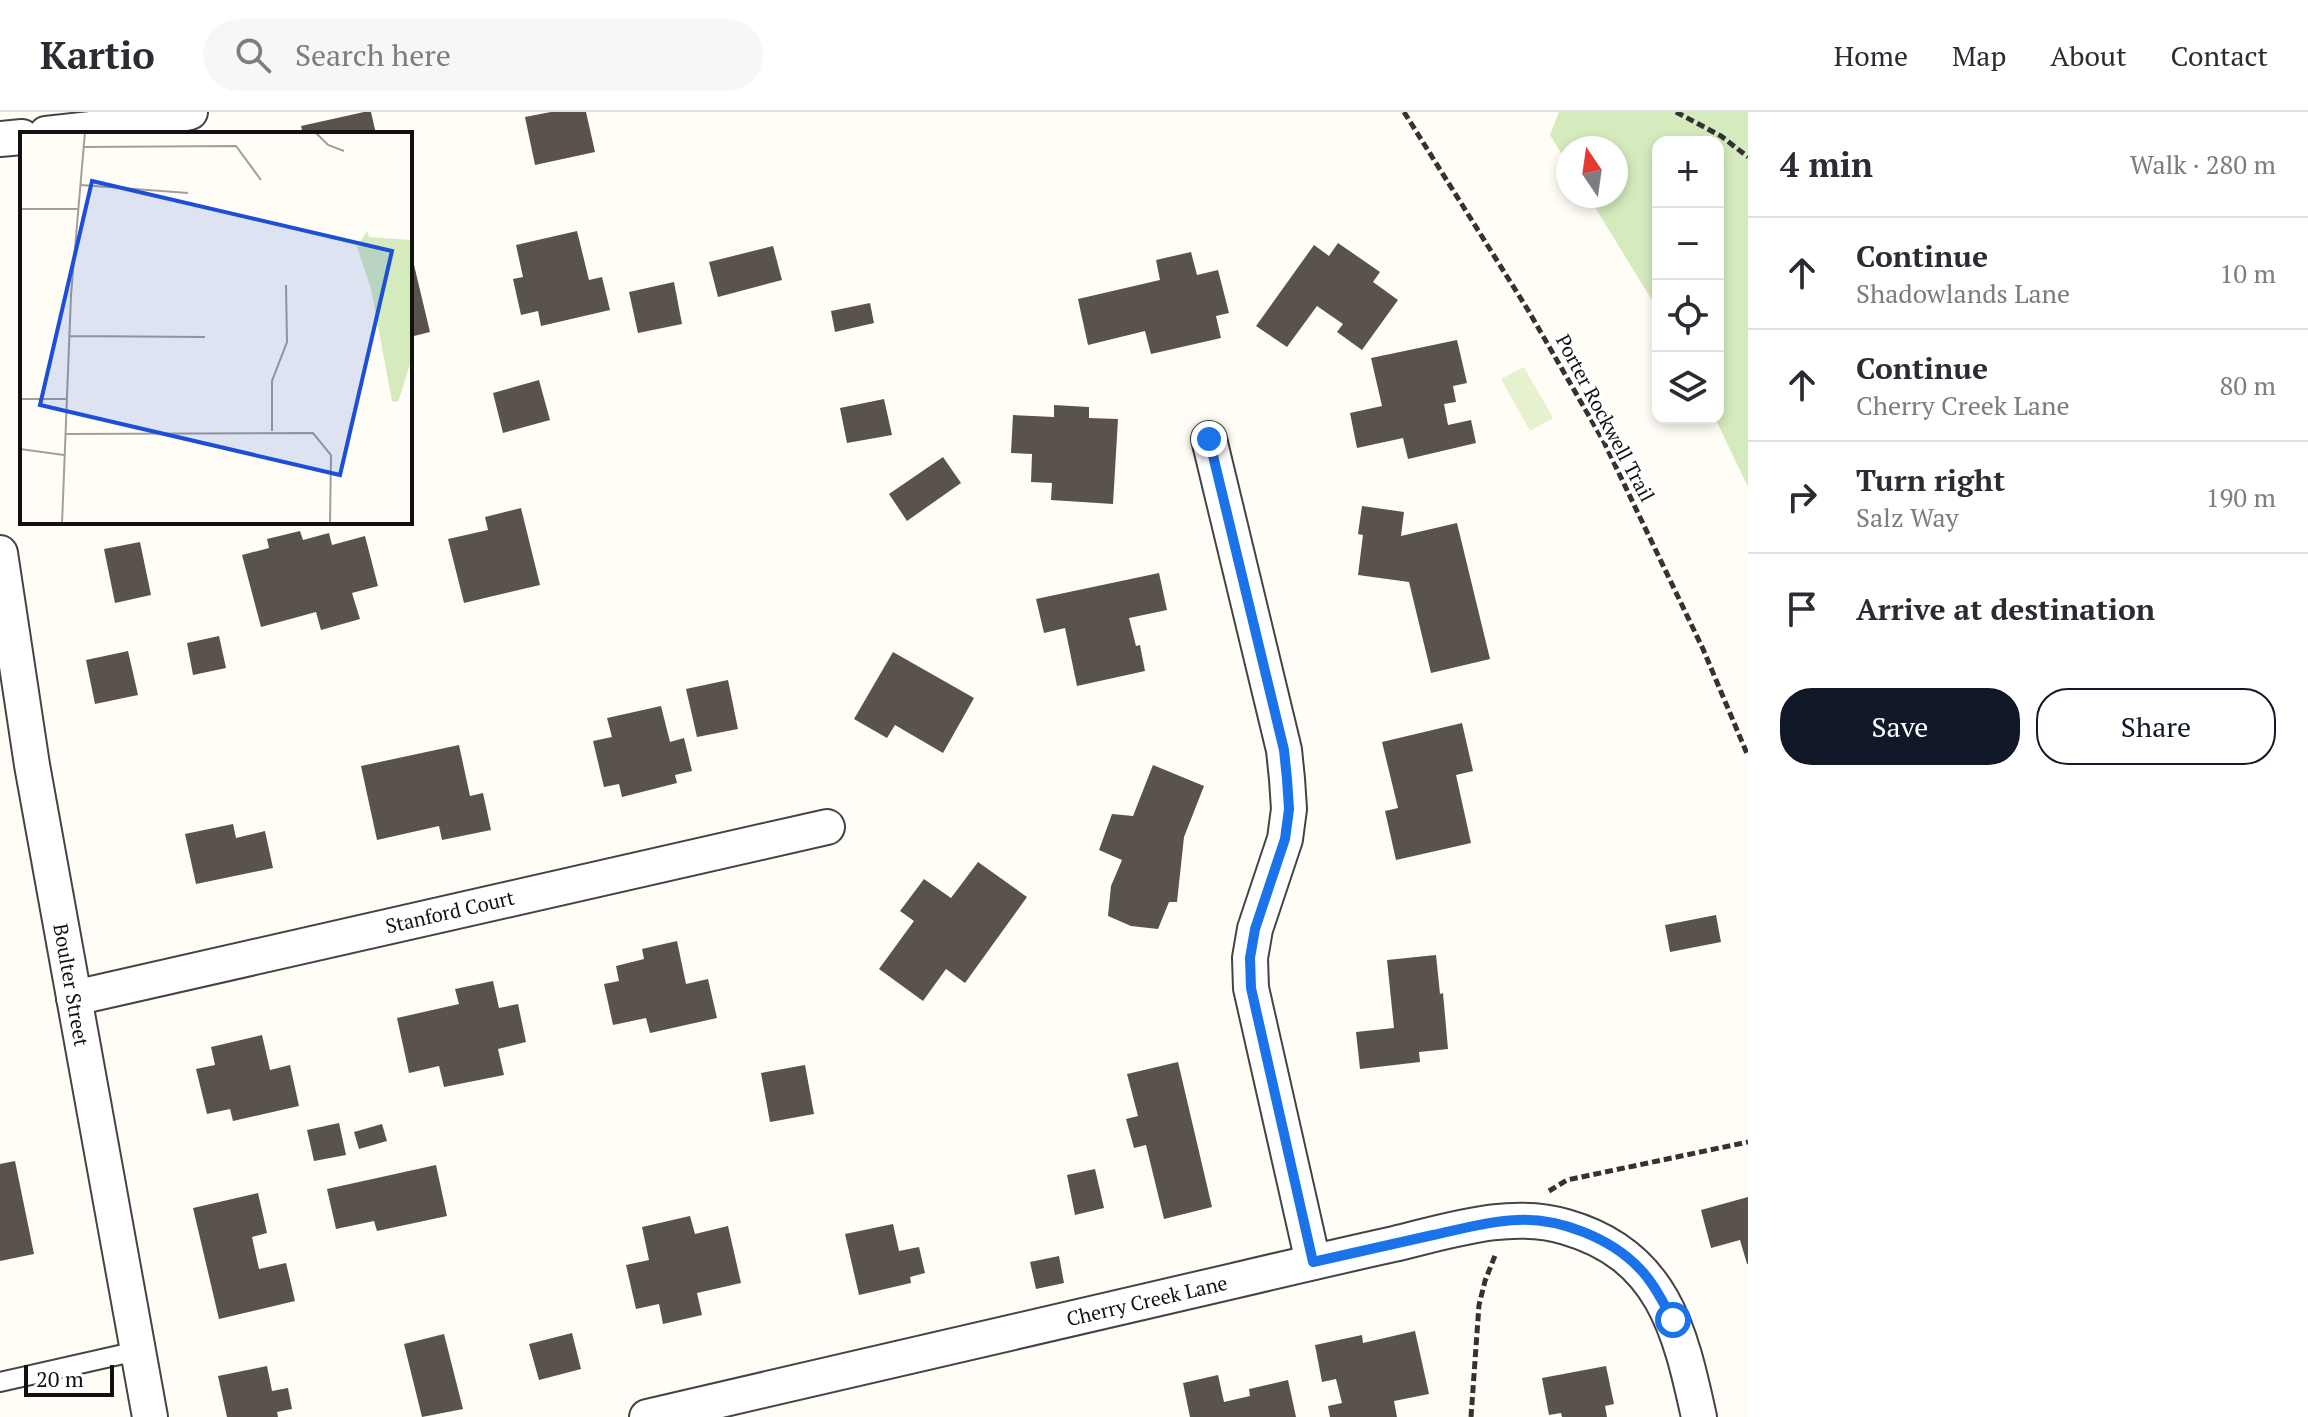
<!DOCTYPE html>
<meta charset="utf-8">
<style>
body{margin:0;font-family:"PT Serif",serif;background:#f7f7f7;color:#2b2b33}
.controls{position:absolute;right:24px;top:24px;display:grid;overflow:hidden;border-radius:16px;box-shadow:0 4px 12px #0003}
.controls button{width:72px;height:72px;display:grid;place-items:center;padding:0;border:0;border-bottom:2px solid #e1e1e2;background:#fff;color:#2b2b33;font:40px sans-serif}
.compass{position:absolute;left:1556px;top:24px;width:72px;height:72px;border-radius:50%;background:#fff;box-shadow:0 4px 12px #0003;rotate:347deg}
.scale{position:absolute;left:24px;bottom:20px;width:90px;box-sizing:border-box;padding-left:8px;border:4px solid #111;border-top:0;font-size:22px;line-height:28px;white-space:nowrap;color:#111;-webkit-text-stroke:6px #fff;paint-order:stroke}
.stop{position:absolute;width:24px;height:24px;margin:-18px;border:6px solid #1a73e8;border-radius:50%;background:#fff}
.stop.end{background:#1a73e8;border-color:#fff;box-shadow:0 2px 8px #0008}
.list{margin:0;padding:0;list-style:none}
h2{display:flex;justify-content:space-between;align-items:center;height:104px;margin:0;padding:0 32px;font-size:34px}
h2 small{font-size:26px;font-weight:400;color:#7c7c81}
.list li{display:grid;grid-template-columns:52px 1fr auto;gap:24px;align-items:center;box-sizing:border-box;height:112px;padding:0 32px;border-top:2px solid #e1e1e2}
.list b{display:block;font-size:30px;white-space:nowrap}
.list p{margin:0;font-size:26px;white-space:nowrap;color:#7c7c81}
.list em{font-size:26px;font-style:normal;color:#7c7c81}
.actions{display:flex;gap:16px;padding:24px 32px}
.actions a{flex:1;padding:18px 0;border:2px solid #111827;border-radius:32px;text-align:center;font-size:28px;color:#111827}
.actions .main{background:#111827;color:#fff}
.icon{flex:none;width:44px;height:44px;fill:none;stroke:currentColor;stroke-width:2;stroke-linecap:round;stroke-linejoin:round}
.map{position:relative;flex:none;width:1748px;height:1305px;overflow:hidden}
header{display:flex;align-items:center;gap:48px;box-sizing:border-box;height:112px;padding:0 40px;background:#fff;border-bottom:2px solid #e1e1e2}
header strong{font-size:38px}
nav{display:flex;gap:44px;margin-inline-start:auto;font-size:28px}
.search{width:560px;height:72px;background:#f7f7f7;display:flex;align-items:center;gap:20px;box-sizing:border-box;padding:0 28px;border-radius:44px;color:#7c7c81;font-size:30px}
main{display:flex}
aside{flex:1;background:#fff}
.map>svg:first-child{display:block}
.green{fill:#d5ebbd}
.pitch{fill:#e6f2cf}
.building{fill:#5a524d}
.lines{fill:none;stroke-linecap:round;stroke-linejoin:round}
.lane-casing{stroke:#444;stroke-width:22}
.street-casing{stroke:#444;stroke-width:38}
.path{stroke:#333;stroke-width:5;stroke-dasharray:8 4;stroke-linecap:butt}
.lane{stroke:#fff;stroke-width:18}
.street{stroke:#fff;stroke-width:34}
.route{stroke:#1a73e8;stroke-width:10}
.labels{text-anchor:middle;stroke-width:8;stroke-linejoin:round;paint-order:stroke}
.street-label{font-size:20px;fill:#111;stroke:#fff}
.inset-road{fill:none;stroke:#a09f9a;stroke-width:2}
.view{fill:#1d4ed8;fill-opacity:0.15;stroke:#1d4ed8;stroke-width:4}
.inset-edge{fill:none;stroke:#111;stroke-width:4}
</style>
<header>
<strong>Kartio</strong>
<div class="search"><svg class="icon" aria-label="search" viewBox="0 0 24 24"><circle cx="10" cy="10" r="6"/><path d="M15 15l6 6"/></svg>Search here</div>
<nav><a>Home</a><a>Map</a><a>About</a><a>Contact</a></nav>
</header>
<main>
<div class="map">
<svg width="1748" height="1305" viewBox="0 0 1748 1305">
<rect width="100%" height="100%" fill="#fffdf5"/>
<path class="green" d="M1559,0h189v375l-33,-69h3v-276h-60v168l-70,-114h28v-48h-48v16l-18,-29z"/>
<path class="pitch" d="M1524,255l29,51 -23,13 -29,-52z"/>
<g class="building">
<path d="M364,0h7l5,22h-73l-2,-8z"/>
<path d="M551,0h35l9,40 -60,13 -10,-48z"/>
<path d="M577,119l12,49 13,-3 8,33 -69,16 -3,-15 -17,4 -8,-36 10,-2 -7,-32z"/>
<path d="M1338,131l42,29 -7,10 25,18 -36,50 -25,-18 6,-8 -26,-18 -30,41 -31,-21 58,-81 15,11z"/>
<path d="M773,134l9,34 -64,17 -9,-35z"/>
<path d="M1191,140l6,23 21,-5 11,43 -13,3 5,22 -70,16 -6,-23 -57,14 -10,-46 82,-19 -4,-20z"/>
<path d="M414,153l16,67 -20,5v-71z"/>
<path d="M674,170l8,42 -44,9 -9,-41z"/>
<path d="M870,191l4,20 -39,9 -4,-21z"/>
<path d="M1457,228l10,43 -14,3 3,16 -12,2 4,21 23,-5 5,23 -68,16 -5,-21 -46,10 -7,-35 32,-7 -11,-48z"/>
<path d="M539,268l11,40 -47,13 -10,-40z"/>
<path d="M884,287l8,36 -45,8 -7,-35z"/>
<path d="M1054,293l35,2v11l29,1 -5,85 -62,-4 1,-17 -21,-1 1,-28 -21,-1 2,-38 41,2z"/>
<path d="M943,345l18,26 -54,38 -18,-27z"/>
<path d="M1362,394l42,6 -3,24 56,-13 33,136 -59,14 -22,-91 -51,-7 5,-40 -5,-1z"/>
<path d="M521,396l19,77 -76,18 -16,-64 40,-9 -3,-13z"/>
<path d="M300,419l3,9 26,-7 3,12 33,-9 13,50 -26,7 8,26 -39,11 -5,-18 -55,15 -19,-72 27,-7 -2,-9z"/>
<path d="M140,430l11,53 -36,8 -11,-54z"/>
<path d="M1159,461l8,37 -38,8 7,28 4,-1 5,26 -68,15 -12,-58 -21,5 -8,-34z"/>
<path d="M219,524l7,32 -33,7 -6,-32z"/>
<path d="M128,539l10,44 -43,9 -9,-44z"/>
<path d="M893,540l81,46 -31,55 -48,-28 -8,13 -33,-19z"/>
<path d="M728,568l10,49 -41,8 -11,-48z"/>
<path d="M661,594l9,36 14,-4 8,33 -17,4 2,8 -55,14 -3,-13 -15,3 -11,-46 19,-4 -5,-19z"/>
<path d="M1462,611l11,48 -17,4 15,68 -75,17 -11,-49 13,-3 -16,-66z"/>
<path d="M459,633l11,51 13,-3 8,37 -49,10 -3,-14 -62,14 -16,-74z"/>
<path d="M1153,653l51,21 -20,51 -7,65h-8l-11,27 -27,-3 -23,-10 3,-30 11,-26 -23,-10 13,-36 21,2z"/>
<path d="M233,712l3,14 29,-7 8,37 -77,16 -11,-50z"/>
<path d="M978,750l49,35 -62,86 -19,-14 -23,32 -44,-32 35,-48 -14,-10 24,-32 27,19z"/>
<path d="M1716,803l5,27 -51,10 -5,-27z"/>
<path d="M677,829l9,43 22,-5 9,39 -67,15 -4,-15 -33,7 -9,-41 15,-3 -3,-15 28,-7 -2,-10z"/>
<path d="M1436,843l4,39 3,-1 5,56 -29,3 1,10 -60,7 -4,-37 38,-4 -7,-68z"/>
<path d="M493,869l6,27 19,-4 8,38 -28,7 6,26 -60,12 -5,-21 -30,7 -12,-55 62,-14 -4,-15z"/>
<path d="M262,923l8,35 20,-5 9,41 -66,15 -3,-12 -23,5 -11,-45 19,-4 -4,-18z"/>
<path d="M1178,950l34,145 -48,12 -18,-74 -12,3 -8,-29 12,-3 -11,-42z"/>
<path d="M805,953l9,49 -44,8 -9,-49z"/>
<path d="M339,1011l7,32 -32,6 -7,-31z"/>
<path d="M382,1012l5,17 -28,8 -5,-17z"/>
<path d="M15,1049l19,93 -34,7v-97z"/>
<path d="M436,1053l11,51 -70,15 -3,-10 -38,8 -9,-40z"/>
<path d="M1095,1057l9,39 -29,7 -8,-40z"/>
<path d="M258,1081l9,40 -15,4 7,32 27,-6 9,38 -76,18 -26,-111z"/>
<path d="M1748,1085v67h-1l-7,-24 -29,8 -10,-38z"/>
<path d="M690,1104l5,18 33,-8 13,57 -44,10 5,22 -39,9 -4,-20 -23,5 -10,-44 23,-5 -7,-33z"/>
<path d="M893,1112l6,27 20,-4 6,26 -15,4 1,6 -52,12 -14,-61z"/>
<path d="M1059,1144l5,27 -28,6 -6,-27z"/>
<path d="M1415,1219l14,63 -35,7 3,16h-67l-2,-11 14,-3 -6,-24 -14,3 -7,-37 47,-10 1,8z"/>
<path d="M572,1221l9,36 -42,11 -10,-36z"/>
<path d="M444,1222l19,75 -41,8 -18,-73z"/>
<path d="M267,1254l5,25 16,-3 4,21 -15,3 1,5h-51l-9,-41z"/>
<path d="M1606,1254l8,38 -9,2 2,11h-45l-1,-4 -12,2 -7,-37z"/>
<path d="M1218,1263l6,27 26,-6 -1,-7 39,-9 8,37h-106l-7,-34z"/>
</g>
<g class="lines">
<defs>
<path id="lane" d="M0,1270l137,-31"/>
<g id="street">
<path d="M46,22l80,-9 64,-13"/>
<path d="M0,27l22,-2"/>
<path d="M1209,327l75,311 3,29 2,30 -4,30 -30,90 -5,29 1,30 62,274"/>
<path d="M0,441l32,212 118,652"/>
<path d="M74,886l753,-171"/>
<path d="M647,1305c194,-45 388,-90 582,-135 55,-13 110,-26 165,-38 55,-13 116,-34 172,-17 97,28 114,103 133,190"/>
</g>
</defs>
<use href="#lane" class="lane-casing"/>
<use href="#street" class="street-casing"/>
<g class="path">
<path d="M1404,0l124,198 76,132 99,207 45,107"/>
<path d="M1676,0l45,24 27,21"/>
<path d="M1549,1079l18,-11 181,-38"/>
<path d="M1471,1305l8,-112 6,-24 11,-28"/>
</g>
<use href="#lane" class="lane"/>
<use href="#street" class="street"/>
</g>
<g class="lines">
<path class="route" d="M1209,327l75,311 3,29 2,30 -4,30 -30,90 -5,29 1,30 62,274c40,-9 80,-18 120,-27 28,-6 56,-14 84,-15 43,-2 94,18 123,49 14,14 23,34 33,51"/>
</g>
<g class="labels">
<g class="street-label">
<text transform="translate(1605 306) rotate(62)" y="7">Porter Rockwell Trail</text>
<text transform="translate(450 800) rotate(-13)" y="7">Stanford Court</text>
<text transform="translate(71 873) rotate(80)" y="7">Boulter Street</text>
<text transform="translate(1147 1189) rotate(-13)" y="7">Cherry Creek Lane</text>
</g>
</g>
<g transform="translate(20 20)">
<rect width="392" height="392" fill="#fffdf5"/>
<path d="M347,99l2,6 41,3 2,118 -14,44 -6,-1 -21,-112 -14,-42z" fill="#d5ebbd"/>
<path class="inset-road" d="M295,0l13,13 16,6M64,15l152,-1 25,34M61,53l107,8M0,77h58M49,204l136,1M0,267h46M252,299v-50l15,-39 -1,-57M45,302l248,-1 18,22 -1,69M0,317l44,6M42,392l9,-229 14,-163"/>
<path class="view" d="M72,49l300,70 -52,224 -300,-70z"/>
<rect width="392" height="392" class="inset-edge"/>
</g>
</svg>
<div class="controls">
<button>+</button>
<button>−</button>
<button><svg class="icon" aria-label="locate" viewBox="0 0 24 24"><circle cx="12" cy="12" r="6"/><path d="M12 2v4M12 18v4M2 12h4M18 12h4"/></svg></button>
<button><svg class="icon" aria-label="layers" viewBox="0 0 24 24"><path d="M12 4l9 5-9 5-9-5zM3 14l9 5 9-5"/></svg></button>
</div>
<svg class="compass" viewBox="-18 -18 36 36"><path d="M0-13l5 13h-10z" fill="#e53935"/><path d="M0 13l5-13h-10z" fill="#7c7c81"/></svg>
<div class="scale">20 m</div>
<div class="stop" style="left:1673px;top:1208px"></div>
<div class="stop end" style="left:1209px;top:327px"></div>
</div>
<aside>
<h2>4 min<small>Walk · 280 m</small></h2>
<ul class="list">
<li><svg class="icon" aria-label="ahead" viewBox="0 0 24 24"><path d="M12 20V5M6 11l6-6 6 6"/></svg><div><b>Continue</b><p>Shadowlands Lane</p></div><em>10 m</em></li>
<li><svg class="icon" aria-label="ahead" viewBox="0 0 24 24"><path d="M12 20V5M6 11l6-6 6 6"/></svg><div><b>Continue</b><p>Cherry Creek Lane</p></div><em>80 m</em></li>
<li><svg class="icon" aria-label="right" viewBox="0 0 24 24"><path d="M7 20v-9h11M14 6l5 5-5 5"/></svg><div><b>Turn right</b><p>Salz Way</p></div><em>190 m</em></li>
<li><svg class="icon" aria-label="arrive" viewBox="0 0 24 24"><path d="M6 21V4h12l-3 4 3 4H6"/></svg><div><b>Arrive at destination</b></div></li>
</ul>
<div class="actions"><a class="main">Save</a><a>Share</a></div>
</aside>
</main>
